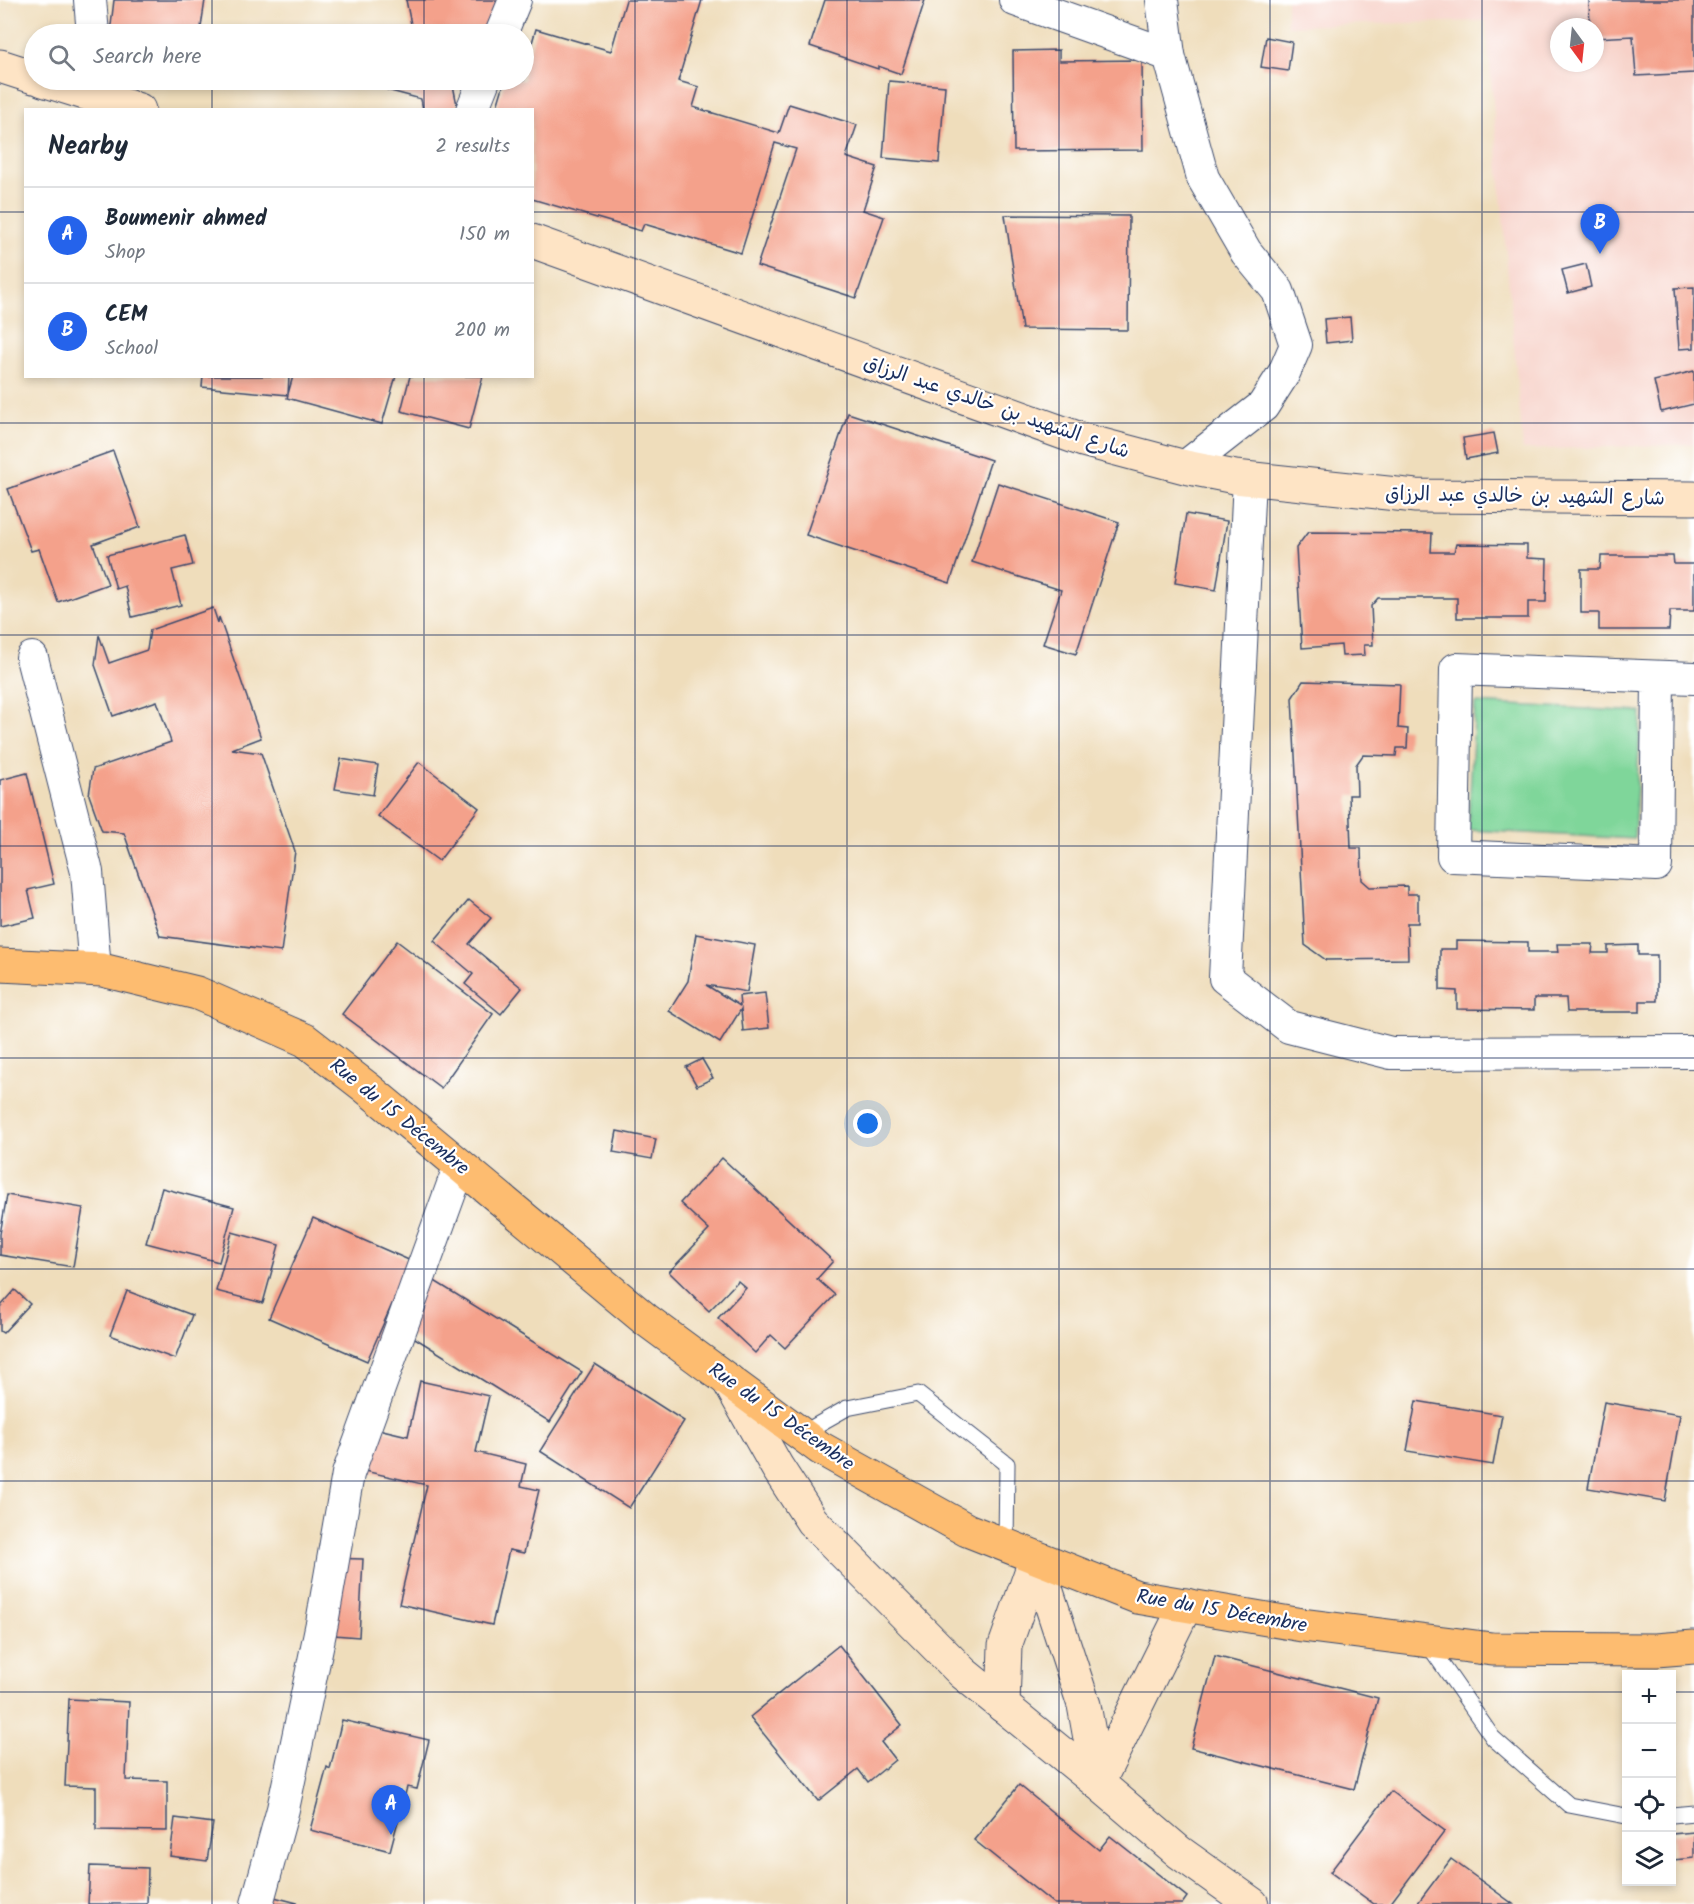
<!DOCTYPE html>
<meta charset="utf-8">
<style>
body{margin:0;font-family:Kalam,"Playpen Sans Arabic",sans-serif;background:#f2f2f3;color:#1f2937}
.controls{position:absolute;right:18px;bottom:18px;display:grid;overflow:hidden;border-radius:0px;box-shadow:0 3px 9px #0003}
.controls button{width:54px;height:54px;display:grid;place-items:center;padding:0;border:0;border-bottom:2px solid #e0e1e3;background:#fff;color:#1f2937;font:30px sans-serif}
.compass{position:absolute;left:1550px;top:18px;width:54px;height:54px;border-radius:50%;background:#fff;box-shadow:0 3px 9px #0003;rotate:165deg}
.you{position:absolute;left:868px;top:1124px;width:21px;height:21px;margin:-15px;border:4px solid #fff;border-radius:50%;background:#1a73e8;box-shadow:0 0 0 9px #1a73e833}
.badge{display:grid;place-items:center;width:39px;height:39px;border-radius:50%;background:#2563eb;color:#fff;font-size:20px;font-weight:700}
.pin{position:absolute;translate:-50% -50px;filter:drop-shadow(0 2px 3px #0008)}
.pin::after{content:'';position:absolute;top:32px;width:21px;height:18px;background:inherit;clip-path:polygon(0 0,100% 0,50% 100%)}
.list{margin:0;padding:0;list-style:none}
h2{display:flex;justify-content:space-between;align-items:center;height:78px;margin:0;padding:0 24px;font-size:26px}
h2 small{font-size:20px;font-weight:400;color:#747a83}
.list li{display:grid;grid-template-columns:39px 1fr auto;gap:18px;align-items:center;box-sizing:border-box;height:96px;padding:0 24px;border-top:2px solid #e0e1e3}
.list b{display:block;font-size:22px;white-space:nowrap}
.list p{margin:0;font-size:20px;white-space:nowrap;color:#747a83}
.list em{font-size:20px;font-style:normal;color:#747a83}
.icon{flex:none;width:33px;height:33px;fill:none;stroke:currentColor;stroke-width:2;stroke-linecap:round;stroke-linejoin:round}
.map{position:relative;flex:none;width:1694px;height:1904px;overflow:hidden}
.search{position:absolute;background:#fff;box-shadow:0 3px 9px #0003;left:24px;top:24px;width:510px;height:66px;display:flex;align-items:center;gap:15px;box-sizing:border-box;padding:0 21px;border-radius:33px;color:#747a83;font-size:22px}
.panel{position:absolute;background:#fff;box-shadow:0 3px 9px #0003;left:24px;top:108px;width:510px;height:270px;border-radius:0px}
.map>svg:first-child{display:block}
.built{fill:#f7d1c8;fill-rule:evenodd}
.green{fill:#7fd69a;stroke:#4d827c;stroke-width:1.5}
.building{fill:#f4a18b}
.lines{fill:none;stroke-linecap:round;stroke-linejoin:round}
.lane-casing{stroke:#3b496c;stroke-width:17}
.street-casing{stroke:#3b496c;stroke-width:34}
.secondary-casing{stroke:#3b496c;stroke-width:35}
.primary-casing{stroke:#3b496c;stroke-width:35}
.lane{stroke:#fff;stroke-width:15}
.street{stroke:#fff;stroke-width:32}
.secondary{stroke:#fee4c5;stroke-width:33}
.primary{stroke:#fdbc6f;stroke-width:33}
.grid{fill:none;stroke:#1b2f5e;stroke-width:1.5;stroke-opacity:0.55}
.labels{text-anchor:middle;stroke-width:4.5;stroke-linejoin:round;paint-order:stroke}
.street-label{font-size:20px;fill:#1b2f5e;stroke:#fff}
</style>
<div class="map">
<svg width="1694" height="1904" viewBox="0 0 1694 1904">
<rect width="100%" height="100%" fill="#fff"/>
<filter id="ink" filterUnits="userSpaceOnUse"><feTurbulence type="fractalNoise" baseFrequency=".0167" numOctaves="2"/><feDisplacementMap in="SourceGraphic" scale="12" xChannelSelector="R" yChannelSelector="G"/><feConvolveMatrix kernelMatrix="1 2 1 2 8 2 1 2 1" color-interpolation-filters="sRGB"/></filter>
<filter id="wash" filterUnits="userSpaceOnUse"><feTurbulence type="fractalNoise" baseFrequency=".008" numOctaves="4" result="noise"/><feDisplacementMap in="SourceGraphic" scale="24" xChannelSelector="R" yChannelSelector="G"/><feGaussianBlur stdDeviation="1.35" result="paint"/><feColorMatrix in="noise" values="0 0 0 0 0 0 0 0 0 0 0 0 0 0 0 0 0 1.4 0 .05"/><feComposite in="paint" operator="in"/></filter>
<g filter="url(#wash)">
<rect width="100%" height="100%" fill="#efddbb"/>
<path class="built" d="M1287,0h407v444l-171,6 -37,-429 -199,5zM1559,27h36v36h-36z"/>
<path class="green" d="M1475,703l166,9 -7,127 -166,-9z"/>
<g id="blocks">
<g class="building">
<path d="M114,0h91l-5,34h-90z"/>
<path d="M406,0h94l-8,34h-79z"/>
<path d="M626,0h76l-24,81 21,6 -6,20 86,26 10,-29 68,21 -11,32 31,10 -14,43 21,7 -28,81 -99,-32 39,-117 -21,-6 -34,110 -97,-29 -3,7 -109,-32v-89h-36l9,-30h19v-18l2,1 10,-34 75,22z"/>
<path d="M825,0h100l-24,74 -23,-8v3l-68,-23z"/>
<path d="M1589,0h105v73l-58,3 -3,-40 -38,2v-11h-5z"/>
<path d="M1266,37l26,5 -4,29 -27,-4z"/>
<path d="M1059,50v11l83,-1 1,90 -129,1 -1,-100z"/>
<path d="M420,80h32l6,30h-35l-2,-11 -34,-9 32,-7z"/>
<path d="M889,81l56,5 -6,77 -56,-5z"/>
<path d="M1005,215l124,1 -1,114 -106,-1z"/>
<path d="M1586,264l5,23 -23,6 -6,-23z"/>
<path d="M1694,287v61l-15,1 -4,-61z"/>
<path d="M1350,317l2,23 -26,3 -2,-24z"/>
<path d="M1694,371v33l-33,8 -7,-31z"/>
<path d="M203,376h86l-1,18 5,-18h103l-14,48 -95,-26 1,-3 -86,-8z"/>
<path d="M410,376h73l-14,53 -68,-18z"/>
<path d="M848,413l143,47 -41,123 -144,-48z"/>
<path d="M1494,433l4,20 -32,6 -3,-21z"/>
<path d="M113,451l27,76 -47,17 15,40 -50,18 -19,-53 -8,2 -23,-62z"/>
<path d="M998,483l121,39 -43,132 -33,-10 18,-54 -89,-28z"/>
<path d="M1186,514l41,7 -11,69 -41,-7z"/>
<path d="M1308,532l124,1 -1,19h23l2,-8 71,1v13l20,1 -1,43h-18v16h-71v-20h-79l-7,8 2,39h-9l1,10 -23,1 -1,-11 -39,3 -6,-100z"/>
<path d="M185,535l8,30 -21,5 9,35 -49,12 -7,-31 -9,3 -9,-34z"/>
<path d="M1601,556h72l1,8h20v47h-24l-1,19h-70v-17h-18v-44h19z"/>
<path d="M213,608l5,15 1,-6 42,121 -29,11 29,4 34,98 -14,101 -121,-16 -36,-103 -22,-2 -13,-36 4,-26 78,-27 -14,-41 -44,15 -18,-51 4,-30 10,28 38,-13 3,-20z"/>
<path d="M1303,681l97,3 -2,44 10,1 -1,19h-10l-1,8 -33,-1 -7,10 1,30h-8l2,53h10l1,32 8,7 37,-1v8h11v29h-11l1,36 -82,1 -21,-15 -13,-247z"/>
<path d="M341,759l37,6 -5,30 -38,-6z"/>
<path d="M419,762l60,46 -40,53 -61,-45z"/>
<path d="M27,773l27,111 -26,6 7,28 -35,8v-146z"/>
<path d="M469,900l22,18 -22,26 53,44 -21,26 -36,-30 8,-10 -39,-33z"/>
<path d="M696,934l59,11 -8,47 -41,-7 34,21 -1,-10 26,-3 4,35 -26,3 -2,-22 -21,34 -51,-32 19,-30z"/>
<path d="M397,941l96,73 -52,74 -99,-74z"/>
<path d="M1456,941l72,1v10h30l-1,-8h36l-1,9h16v-7l30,-1v10h19v46h-17v11h-73l-1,-14h-32v12l-77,-1v-18l-17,-1v-41h16z"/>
<path d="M702,1059l11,19 -16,8 -11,-19z"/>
<path d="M617,1131l39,8 -4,20 -39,-7z"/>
<path d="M722,1158l111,103 -16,18 18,16 -50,53 -14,-13 -16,18 -37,-35 28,-30 -8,-7 -29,30 -40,-39 40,-42 -29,-27z"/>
<path d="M162,1188l72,19 -15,55 -73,-19z"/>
<path d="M7,1195l76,13 -10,59 -73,-12v-21z"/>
<path d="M313,1218l98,43 -44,100 -98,-43z"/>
<path d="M232,1232l47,13 -16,58 -47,-12z"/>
<path d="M420,1272l162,100 -32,50 -161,-100z"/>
<path d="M15,1290l15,14 -27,29 -3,-2v-24z"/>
<path d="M127,1291l65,24 -17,44 -65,-24z"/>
<path d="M595,1364l89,57 -55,87 -89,-57z"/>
<path d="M420,1381l69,15 -13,56 50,12 -5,22 18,4 -15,63 -15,-3 -17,75 -93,-21 28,-119 -76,-17 10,-43 47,11z"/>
<path d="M1416,1401l86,14 -9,50 -86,-14z"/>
<path d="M1604,1402l76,13 -15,86 -77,-13z"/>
<path d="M326,1558l37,1 -4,78 -38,-3z"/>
<path d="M839,1645l63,80 -21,17 14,18 -27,22 -10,-13 -40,32 -68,-84z"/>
<path d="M1215,1656l163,42 -24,91 -163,-41z"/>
<path d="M69,1699l60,3 -3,78 41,1v50l-71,-1v-43l-31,-1z"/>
<path d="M342,1720l87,20 -12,49 -10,-2 -17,64 -80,-21 17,-63 3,2z"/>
<path d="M1019,1785l80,65 11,-14 77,61 -5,7h-128l-80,-64z"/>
<path d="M1391,1791l54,40 -55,73h-16l-44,-32z"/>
<path d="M175,1818l38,5 -6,38 -37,-5z"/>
<path d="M1694,1832v26l-21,2 -1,-26z"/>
<path d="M1451,1859l62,45h-96z"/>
<path d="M90,1866l58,2 -1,36h-59z"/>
<path d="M259,1893l38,10 -1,1h-40z"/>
</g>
</g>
</g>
<g filter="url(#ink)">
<use href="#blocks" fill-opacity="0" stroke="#3b496c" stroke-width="1.5"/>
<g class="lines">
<defs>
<g id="lane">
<path d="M801,1434l46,-26 71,-14 89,70 -1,81"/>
<path d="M1427,1643l66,95 76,67 57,11"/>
<path d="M1672,1815l22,-2"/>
</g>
<g id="street">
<path d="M90,0l3,34"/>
<path d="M1015,0l154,55"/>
<path d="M1162,0l7,55 34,123 43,74 32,39 18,54 -12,28 -21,33 -78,61"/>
<path d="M501,34l14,-34"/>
<path d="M472,110l12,-30"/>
<path d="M1249,479l-24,499 64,49 102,26 303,-1"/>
<path d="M32,658l55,214 8,98"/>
<path d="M1658,677l-2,188 -203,-9 3,-187 238,9"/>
<path d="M257,1904l26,-95 39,-186 26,-149 112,-309"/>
</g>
<g id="secondary">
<path d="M0,66l34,11"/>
<path d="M43,80l96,30"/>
<path d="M532,241l551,199 102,27 50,10 181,19 278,2"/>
<path d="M728,1380l49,87 35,54 151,152 135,110 81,69 73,52"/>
<path d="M1036,1558l48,147 14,78"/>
<path d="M1003,1706l2,-60 31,-88"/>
<path d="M1098,1783l88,-178"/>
</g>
<path id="primary" d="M0,965l102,5 95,23 108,47 62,48 278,231 175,129 147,82 170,67 165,28 190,24 164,1 38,-3"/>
</defs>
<use href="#lane" class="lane-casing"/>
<use href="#street" class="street-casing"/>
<use href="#secondary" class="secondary-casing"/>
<use href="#primary" class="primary-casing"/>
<use href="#lane" class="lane"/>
<use href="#street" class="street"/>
<use href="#secondary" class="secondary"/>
<use href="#primary" class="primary"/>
</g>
</g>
<path class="grid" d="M212,0v34M424,0v34M635,0v1904M847,0v1904M1059,0v1904M1270,0v1904M1482,0v1904M212,80v30M424,80v30M0,212h26M532,212h1162M212,376v1528M424,376v1528M0,423h1694M0,635h1694M0,846h1694M0,1058h1694M0,1269h1694M0,1481h1694M0,1692h1626M1672,1692h22"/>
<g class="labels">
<g class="street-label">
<text transform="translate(997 406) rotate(19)" y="7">شارع الشهيد بن خالدي عبد الرزاق</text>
<text transform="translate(1525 495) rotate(1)" y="7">شارع الشهيد بن خالدي عبد الرزاق</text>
<text transform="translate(400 1116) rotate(39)" y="7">Rue du 15 Décembre</text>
<text transform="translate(782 1416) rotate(35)" y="7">Rue du 15 Décembre</text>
<text transform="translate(1222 1610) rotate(10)" y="7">Rue du 15 Décembre</text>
</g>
</g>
</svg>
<div class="controls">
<button>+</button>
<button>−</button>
<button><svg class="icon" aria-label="locate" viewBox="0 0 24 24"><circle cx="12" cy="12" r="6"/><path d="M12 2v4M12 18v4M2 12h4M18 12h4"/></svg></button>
<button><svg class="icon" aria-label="layers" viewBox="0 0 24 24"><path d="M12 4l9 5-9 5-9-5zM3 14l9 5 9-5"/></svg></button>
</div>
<svg class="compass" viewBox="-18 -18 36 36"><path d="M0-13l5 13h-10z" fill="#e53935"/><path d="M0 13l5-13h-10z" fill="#747a83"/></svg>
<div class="you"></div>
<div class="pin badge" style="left:391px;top:1835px">A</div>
<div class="pin badge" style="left:1600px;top:254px">B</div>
<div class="search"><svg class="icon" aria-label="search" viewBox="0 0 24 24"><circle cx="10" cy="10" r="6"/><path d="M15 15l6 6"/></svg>Search here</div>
<section class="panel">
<h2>Nearby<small>2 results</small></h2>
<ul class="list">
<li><span class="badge">A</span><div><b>Boumenir ahmed</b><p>Shop</p></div><em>150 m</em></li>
<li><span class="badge">B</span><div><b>CEM</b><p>School</p></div><em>200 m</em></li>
</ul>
</section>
</div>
